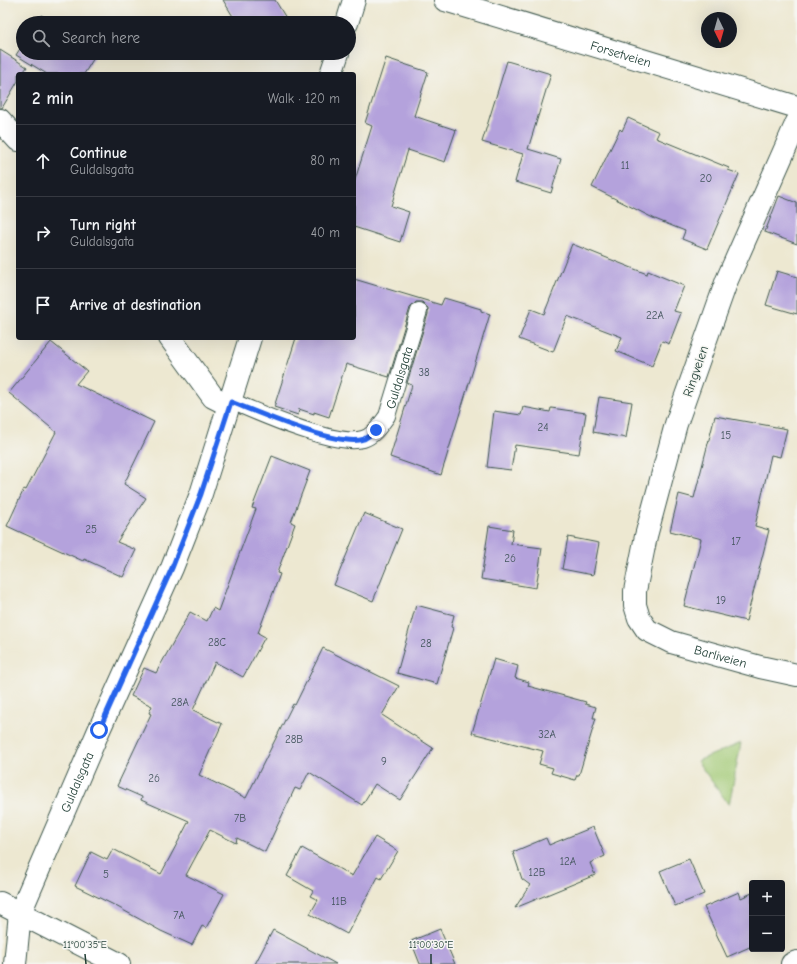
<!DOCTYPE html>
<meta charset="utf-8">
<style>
body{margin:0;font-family:"Comic Neue",sans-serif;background:#242831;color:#f1f3f6}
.controls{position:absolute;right:12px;bottom:12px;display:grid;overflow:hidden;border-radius:4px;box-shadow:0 4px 16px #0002}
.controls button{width:36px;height:36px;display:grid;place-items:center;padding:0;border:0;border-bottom:1px solid #363941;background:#171b24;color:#f1f3f6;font:20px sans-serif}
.compass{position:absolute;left:701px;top:12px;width:36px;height:36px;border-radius:50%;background:#171b24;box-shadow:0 4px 16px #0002;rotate:175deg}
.stop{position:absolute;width:12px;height:12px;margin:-9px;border:3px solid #2563eb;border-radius:50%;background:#fff}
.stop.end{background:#2563eb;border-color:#fff;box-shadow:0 1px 4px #0008}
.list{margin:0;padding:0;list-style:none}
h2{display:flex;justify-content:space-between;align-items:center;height:52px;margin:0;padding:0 16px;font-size:17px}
h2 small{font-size:13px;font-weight:400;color:#9ea1a6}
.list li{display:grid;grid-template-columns:26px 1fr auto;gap:12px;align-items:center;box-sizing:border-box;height:72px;padding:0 16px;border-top:1px solid #363941}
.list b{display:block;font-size:15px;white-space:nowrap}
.list p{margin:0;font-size:13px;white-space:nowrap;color:#9ea1a6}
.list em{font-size:13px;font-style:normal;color:#9ea1a6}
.icon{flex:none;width:22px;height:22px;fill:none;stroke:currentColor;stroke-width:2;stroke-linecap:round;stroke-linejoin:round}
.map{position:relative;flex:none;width:797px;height:964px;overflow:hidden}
.search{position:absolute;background:#171b24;box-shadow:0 4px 16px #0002;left:16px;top:16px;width:340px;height:44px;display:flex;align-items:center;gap:10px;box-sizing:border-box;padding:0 14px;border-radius:22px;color:#9ea1a6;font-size:15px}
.panel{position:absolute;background:#171b24;box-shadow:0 4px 16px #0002;left:16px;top:72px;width:340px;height:268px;border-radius:4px}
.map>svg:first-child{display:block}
.green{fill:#a2c974;stroke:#608354}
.building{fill:#b4a2dc}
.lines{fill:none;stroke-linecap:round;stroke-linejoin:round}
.lane-casing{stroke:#3e574c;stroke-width:18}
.street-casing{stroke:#3e574c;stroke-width:24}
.lane{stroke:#fff;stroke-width:16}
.street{stroke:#fff;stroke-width:22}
.route{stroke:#2563eb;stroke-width:5}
.ticks{fill:none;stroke:#1f3d34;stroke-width:1.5}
.labels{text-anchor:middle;stroke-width:3;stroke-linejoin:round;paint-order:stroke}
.number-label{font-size:11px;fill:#44565e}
.street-label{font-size:13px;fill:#1f3d34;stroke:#f6f6f2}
.ticks-label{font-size:10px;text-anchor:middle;fill:#1f3d34;stroke:#f6f6f2;stroke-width:3;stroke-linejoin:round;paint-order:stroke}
</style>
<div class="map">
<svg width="797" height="964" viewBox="0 0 797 964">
<rect width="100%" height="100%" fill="#f6f6f2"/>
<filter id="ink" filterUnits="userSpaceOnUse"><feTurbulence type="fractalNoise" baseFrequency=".025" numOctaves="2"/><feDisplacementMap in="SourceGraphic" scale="8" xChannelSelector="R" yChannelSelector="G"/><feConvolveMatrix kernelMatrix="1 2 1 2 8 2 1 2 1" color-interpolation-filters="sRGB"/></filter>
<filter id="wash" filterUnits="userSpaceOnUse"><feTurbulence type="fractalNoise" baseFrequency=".012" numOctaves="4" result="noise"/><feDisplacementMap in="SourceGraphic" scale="16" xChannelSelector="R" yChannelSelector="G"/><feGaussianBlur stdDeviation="0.9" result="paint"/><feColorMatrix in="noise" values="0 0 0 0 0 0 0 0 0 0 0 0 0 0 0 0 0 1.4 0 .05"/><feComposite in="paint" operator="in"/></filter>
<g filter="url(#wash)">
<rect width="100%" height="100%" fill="#ede8d1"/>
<path class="green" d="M741,743l-12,62 -32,-44z"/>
<g id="blocks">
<g class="building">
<path d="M223,0h52l14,23h-52z"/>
<path d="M41,15l14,8h-19z"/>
<path d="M23,44v9h74l-13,21h-37l-31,-19z"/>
<path d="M0,50l27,17 -5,7h-4v7l-16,27h-2z"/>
<path d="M386,58l42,14 -14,44 42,14 -11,32 -37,-12 -17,56 18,6 -9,30 -46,-15v-44l18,-57 -7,-3z"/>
<path d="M507,61l44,13 -23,75 33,10 -10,34 -36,-11 8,-28 -41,-12z"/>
<path d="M628,118l31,14 -3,6 73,30 -1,2 11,4 -32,75 -25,-10 3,-8 -30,-12 -63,-32 28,-58 2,2z"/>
<path d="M779,196l18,7v41l-32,-12z"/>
<path d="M572,244l75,30 1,-3 36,15 -10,25 7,2 -12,31 -7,-3 -10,25 -36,-15 6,-14 -55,-21 -14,36 -34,-13 12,-30 13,5z"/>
<path d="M777,271l20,6v37l-31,-9z"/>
<path d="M354,279l87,26 3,-7 37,11v2l9,3 -49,161 -51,-18 22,-72 -5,-2 21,-69v-6l-6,-6h-6l-6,6 -21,69 -43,-13 -17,53 -15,-5v2l-15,-5 -1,6 -24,-8 22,-69h58z"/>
<path d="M51,342l36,29 -11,13 78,38 -30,62 22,14 -29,44 19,8 -13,27 -39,-18 -1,2 -76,-35 17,-37 2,1 30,-58 -47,-39z"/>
<path d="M599,397l33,5 -6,36 -33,-6z"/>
<path d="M523,407l27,5 1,-4 35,5 -7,41 -64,-9 -4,25 -24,-3 7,-56 27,4z"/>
<path d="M715,416l72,13 -7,28 -9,-2 -16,71 14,4 -23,91 -62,-15 17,-67 -31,-8 9,-37 15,4z"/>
<path d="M272,456l38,15 -19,51 4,2 -18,49 3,1 -22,59 7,4 -22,40 -28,-15 -22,48 29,14 -23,51 47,23 47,-94 2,1 28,-57 76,38 -17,29 51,33 -33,52 -25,-16 -13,21 -53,-33 -9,18 -5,-2 -30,64 -28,-14 -1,5 -26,-13 -24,45 38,19 -18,34 -4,-2 -10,19 -31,-14 -49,-27 -37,-18 16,-34 16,8 6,-11 48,25 28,-53 -48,-21 1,-3 -25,-11 34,-72 -2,-1 3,-7 -21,-10 13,-28 12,5 34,-61 17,9 6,-13 5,3 38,-102 -4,-1z"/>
<path d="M364,513l38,16 -29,72 -39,-16z"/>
<path d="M489,526l24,4 -2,14 31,4 -6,40 -55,-9z"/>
<path d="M568,537l31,6 -6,32 -31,-6z"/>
<path d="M416,605l38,10 -3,12 2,1 -16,56 -40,-11z"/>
<path d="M494,659l24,7 -3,12 14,4 -1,4 58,16 -1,2 11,3 -3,11h3l-17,57h-2l-2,5 -24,-7 2,-5 -14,-4 4,-13 -71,-18z"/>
<path d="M593,827l12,29 -15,7 5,12 -80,33 15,-23 -8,-6 -9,-27 33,-14 3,7z"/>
<path d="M375,837l23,14 -17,28 -3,-2 -31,57 -37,-20 8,-14 -8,-4 3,-5 -26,-15 15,-28 50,28z"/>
<path d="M689,859l15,35 -29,12 -15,-35z"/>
<path d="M739,892l2,6 11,-5v53l-25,11 -23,-50z"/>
<path d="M440,929l15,35h-35l-9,-23z"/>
<path d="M273,930l63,34h-81z"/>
</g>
</g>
</g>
<g filter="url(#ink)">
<use href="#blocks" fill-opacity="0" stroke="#3e574c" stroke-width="1"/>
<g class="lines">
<defs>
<g id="lane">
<path id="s1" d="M231,401c28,12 104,46 132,38 11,-3 18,-15 24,-23l32,-105"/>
</g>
<g id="street">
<path id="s2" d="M445,0l352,107"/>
<path d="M347,23l7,-23"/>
<path d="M331,74l7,-21"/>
<path d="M0,120l18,20"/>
<path id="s3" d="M797,122l-70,158 -51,144 -30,112 -11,55v14l4,13 8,12 24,12 89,25 37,8"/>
<path d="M170,338l43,59 16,8"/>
<path d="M0,903l119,61"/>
<path id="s4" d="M15,964l5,-51 79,-183 73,-162 29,-74 49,-156"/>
<path d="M792,964l5,-2"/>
</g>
</defs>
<use href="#lane" class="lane-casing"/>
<use href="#street" class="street-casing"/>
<use href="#lane" class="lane"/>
<use href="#street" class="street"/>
</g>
</g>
<g class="lines" filter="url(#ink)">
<path class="route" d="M99,730l73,-162 29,-74 30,-92c26,10 108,46 133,37 4,-2 9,-6 12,-9"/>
</g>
<path class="ticks" d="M85,954l1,10M431,954v10"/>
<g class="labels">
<g class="number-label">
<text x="625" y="169">11</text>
<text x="706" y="182">20</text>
<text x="655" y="319">22A</text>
<text x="424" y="376">38</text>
<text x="543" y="431">24</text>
<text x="726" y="439">15</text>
<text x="91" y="533">25</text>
<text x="736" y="545">17</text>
<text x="510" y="562">26</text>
<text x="721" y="604">19</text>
<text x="217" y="646">28C</text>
<text x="426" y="647">28</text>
<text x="180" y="706">28A</text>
<text x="547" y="738">32A</text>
<text x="294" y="743">28B</text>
<text x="384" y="765">9</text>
<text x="154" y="782">26</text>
<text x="240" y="822">7B</text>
<text x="568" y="865">12A</text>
<text x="537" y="876">12B</text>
<text x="106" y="878">5</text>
<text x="339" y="905">11B</text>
<text x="179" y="919">7A</text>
</g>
<g class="street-label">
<text dy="5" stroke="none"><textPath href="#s2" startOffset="184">Forsetveien</textPath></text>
<text transform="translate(695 371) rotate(-71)" y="5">Ringveien</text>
<text dy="5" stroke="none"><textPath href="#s1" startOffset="213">Guldalsgata</textPath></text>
<text dy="5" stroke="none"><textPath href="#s3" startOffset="618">Barliveien</textPath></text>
<text dy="5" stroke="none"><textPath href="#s4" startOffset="194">Guldalsgata</textPath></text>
</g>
</g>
<g class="ticks-label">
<text x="85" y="948">11°00'35"E</text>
<text x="431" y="948">11°00'30"E</text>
</g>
</svg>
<div class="controls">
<button>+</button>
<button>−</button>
</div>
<svg class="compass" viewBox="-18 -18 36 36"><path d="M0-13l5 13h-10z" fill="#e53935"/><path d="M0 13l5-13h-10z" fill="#9ea1a6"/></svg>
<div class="stop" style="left:99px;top:730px"></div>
<div class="stop end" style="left:376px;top:430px"></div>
<div class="search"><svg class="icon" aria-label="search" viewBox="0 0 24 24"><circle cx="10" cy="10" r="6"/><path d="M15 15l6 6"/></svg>Search here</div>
<section class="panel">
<h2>2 min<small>Walk · 120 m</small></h2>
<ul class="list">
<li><svg class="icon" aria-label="ahead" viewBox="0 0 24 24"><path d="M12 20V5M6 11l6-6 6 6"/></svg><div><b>Continue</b><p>Guldalsgata</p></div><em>80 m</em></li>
<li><svg class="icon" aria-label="right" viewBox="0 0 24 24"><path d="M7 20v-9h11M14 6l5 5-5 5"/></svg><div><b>Turn right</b><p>Guldalsgata</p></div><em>40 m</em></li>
<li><svg class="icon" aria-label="arrive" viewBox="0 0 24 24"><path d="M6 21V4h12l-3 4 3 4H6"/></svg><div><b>Arrive at destination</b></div></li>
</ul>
</section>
</div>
